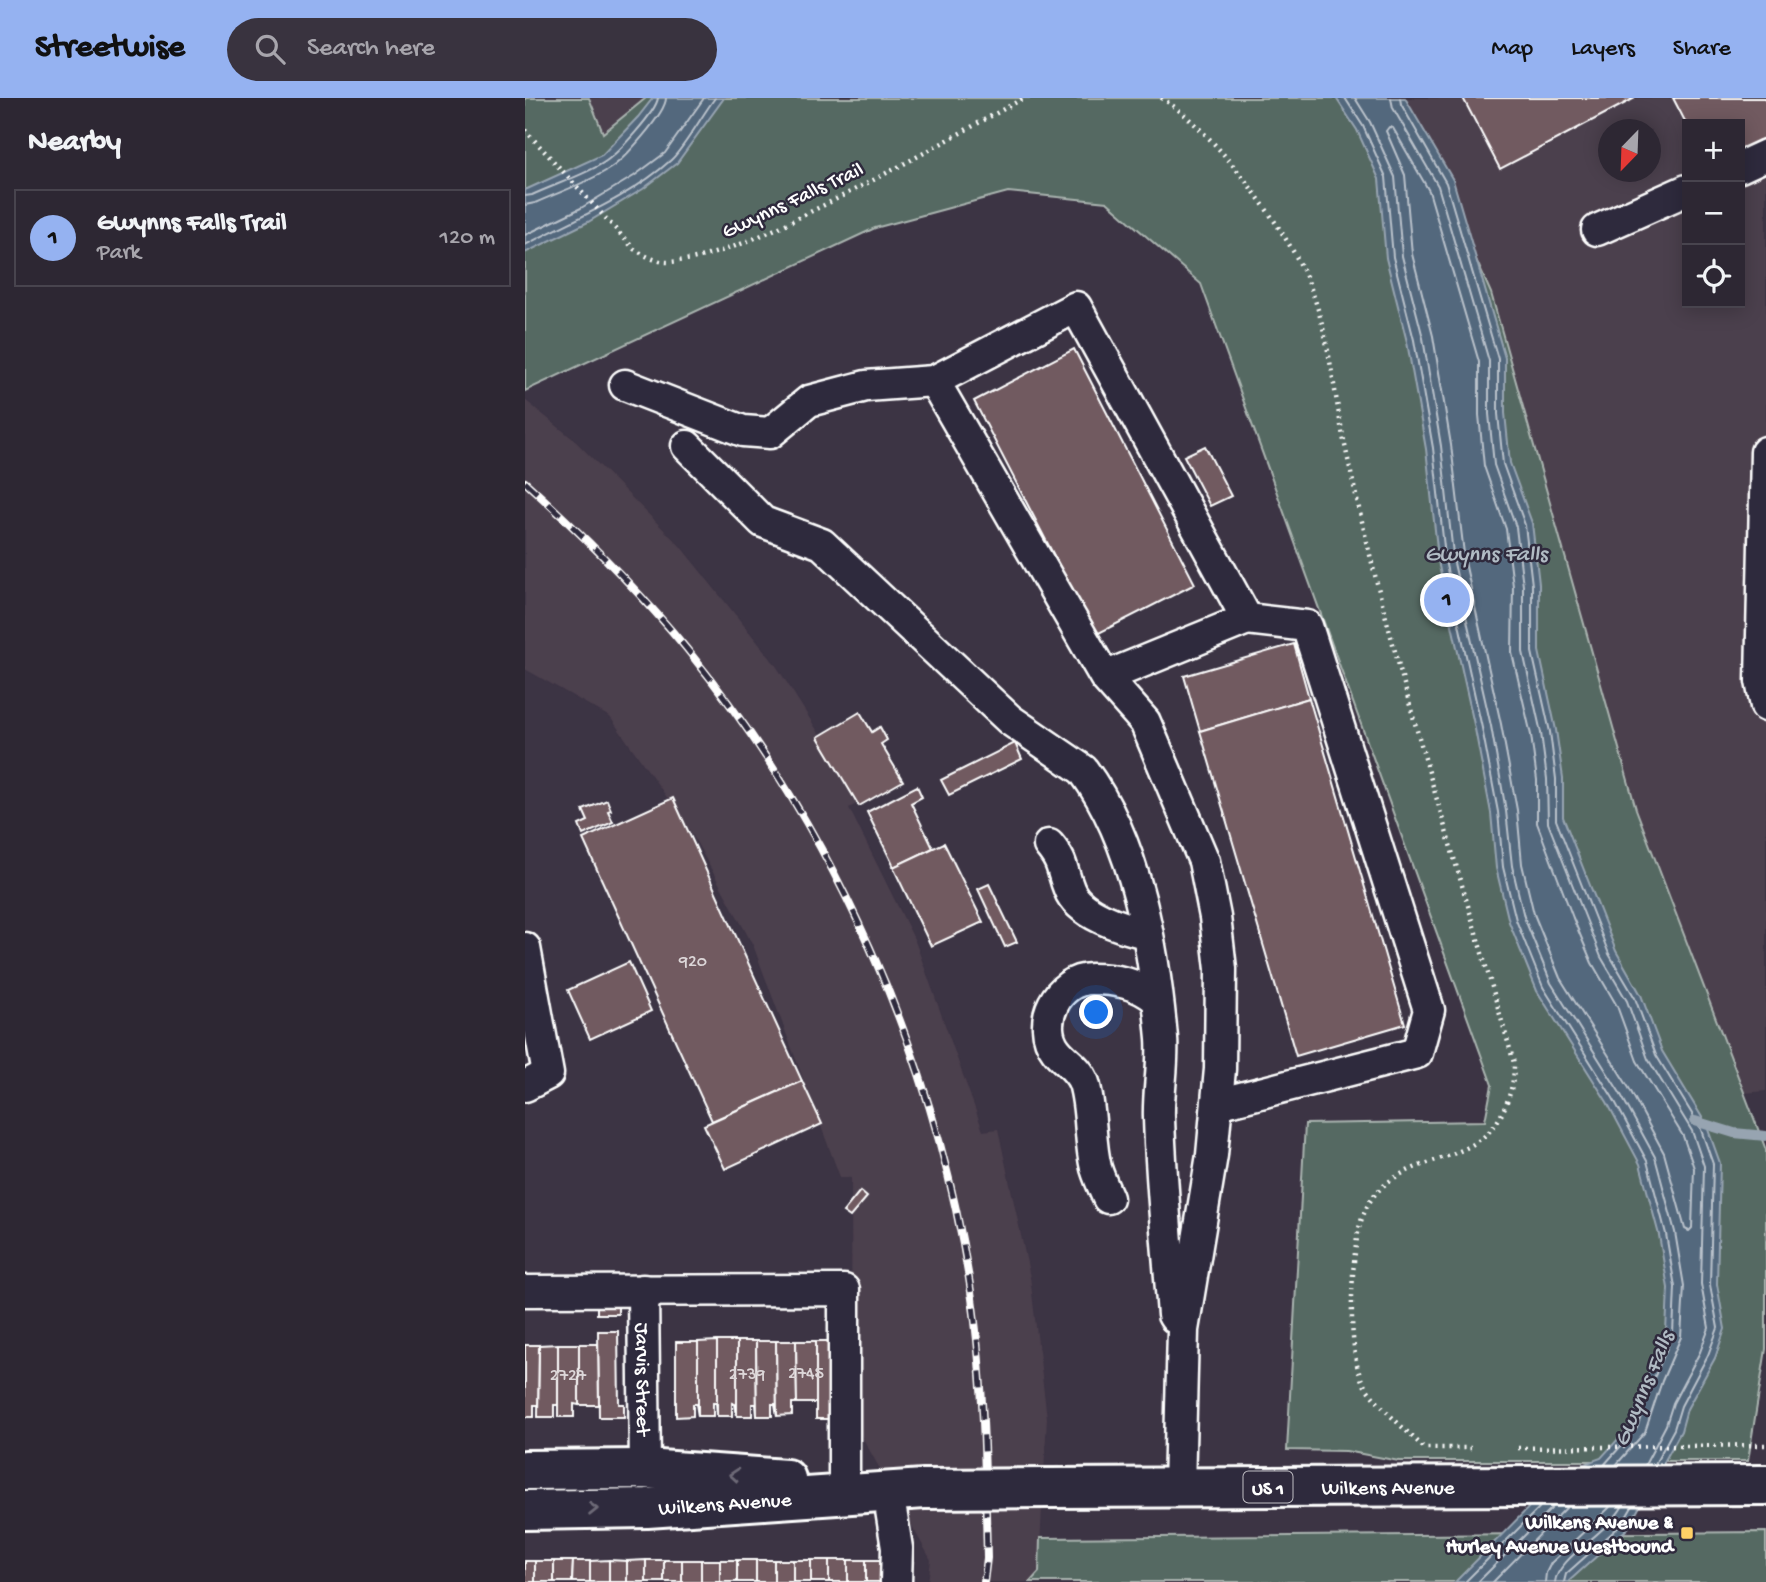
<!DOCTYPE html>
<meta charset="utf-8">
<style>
body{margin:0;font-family:"Gochi Hand",sans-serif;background:#39333f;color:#f1f3f6}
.controls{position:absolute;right:21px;top:21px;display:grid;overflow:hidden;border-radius:0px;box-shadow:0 4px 18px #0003}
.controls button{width:63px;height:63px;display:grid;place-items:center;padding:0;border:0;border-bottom:2px solid #48444e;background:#2d2733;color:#f1f3f6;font:35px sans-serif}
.compass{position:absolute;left:1073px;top:21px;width:63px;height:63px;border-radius:50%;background:#2d2733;box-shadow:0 4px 18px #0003;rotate:203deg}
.you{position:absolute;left:572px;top:915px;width:24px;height:24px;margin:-18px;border:5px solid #fff;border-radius:50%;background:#1a73e8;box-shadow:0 0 0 10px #1a73e833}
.badge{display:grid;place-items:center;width:46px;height:46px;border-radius:50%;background:#95b2f1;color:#111;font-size:23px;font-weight:700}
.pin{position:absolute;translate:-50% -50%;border:4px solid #fff;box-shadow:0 2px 7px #0006}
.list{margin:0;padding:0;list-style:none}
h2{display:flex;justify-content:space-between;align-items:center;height:91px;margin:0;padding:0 28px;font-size:30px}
h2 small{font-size:23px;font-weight:400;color:#a7a5ac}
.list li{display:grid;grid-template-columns:46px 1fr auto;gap:21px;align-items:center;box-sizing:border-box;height:98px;margin:0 14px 14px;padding:0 14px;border:2px solid #48444e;border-radius:0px}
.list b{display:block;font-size:26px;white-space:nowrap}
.list p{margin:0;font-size:23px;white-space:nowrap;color:#a7a5ac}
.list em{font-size:23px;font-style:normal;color:#a7a5ac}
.icon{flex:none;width:38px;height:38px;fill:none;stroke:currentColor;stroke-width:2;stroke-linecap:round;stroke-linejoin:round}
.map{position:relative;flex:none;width:1241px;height:1484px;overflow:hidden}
header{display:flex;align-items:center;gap:42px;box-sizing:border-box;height:98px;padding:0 35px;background:#95b2f1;color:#111}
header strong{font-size:33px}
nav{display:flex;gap:38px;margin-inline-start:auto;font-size:24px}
.search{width:490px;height:63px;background:#39333f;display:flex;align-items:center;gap:18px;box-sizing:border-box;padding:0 24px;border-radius:38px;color:#a7a5ac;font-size:26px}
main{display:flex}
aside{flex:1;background:#2d2733}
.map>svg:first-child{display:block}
.built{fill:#4c3f4d;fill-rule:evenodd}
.green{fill:#556962;stroke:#aab4b0;stroke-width:2}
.water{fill:#52677d;stroke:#97a4b1;stroke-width:2}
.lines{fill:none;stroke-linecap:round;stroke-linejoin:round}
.shore{stroke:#bac2cb;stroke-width:2}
.stream{stroke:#97a4b1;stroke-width:10}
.building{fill:#715a61;stroke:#fff;stroke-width:2}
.minor-casing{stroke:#fff;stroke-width:35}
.major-casing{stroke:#fff;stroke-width:44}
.path{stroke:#fff;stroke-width:4.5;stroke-dasharray:2 5;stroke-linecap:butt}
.minor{stroke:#2f2a3d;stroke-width:30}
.major{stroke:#2f2a3d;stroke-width:38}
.rail-casing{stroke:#fff;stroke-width:8}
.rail{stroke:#2f2a3d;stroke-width:5;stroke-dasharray:16;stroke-linecap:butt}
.major-bridge-casing{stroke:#fff;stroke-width:44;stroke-linecap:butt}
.major-bridge{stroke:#2f2a3d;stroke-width:38}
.oneway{stroke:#6d6a77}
.poi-dot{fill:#ffd166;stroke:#2f2a3d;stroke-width:2.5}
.labels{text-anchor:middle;stroke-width:5;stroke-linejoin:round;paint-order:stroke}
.number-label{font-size:18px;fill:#dcd6d8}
.shield{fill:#2f2a3d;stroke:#c1bfc5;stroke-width:2}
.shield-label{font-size:19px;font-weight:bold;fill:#fff}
.street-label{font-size:21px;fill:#fff;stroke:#2f2a3d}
.poi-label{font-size:21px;font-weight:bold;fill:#fff;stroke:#2f2a3d;text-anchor:end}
.water-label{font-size:23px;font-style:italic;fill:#b1bbc4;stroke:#2f2a3d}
</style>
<header>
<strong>Streetwise</strong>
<div class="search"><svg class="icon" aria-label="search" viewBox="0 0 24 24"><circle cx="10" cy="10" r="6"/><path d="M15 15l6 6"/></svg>Search here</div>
<nav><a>Map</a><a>Layers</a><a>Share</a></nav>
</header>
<main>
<aside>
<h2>Nearby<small></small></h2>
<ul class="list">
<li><span class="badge">1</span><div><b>Gwynns Falls Trail</b><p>Park</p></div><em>120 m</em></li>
</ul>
</aside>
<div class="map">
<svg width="1241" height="1484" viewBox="0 0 1241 1484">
<rect width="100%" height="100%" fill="#3c3444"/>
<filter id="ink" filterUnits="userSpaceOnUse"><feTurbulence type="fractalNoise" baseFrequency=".0143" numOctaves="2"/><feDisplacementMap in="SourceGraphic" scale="14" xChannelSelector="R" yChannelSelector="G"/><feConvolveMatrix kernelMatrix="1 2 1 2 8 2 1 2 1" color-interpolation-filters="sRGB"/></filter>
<g filter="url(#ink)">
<g class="built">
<path d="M64,0h57l-44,35z"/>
<path d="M879,0h362v993l-22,2 -108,-283 -145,-517zM1162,26h53v179h-53zM1084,32h42v42h-42z"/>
<path d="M0,302l48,39 107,107 95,118 87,137 -13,7 66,133 68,190 15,-2 32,148 17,141 -9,164h-110l3,-22 -79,-141 -1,-241 -11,-1 -87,-232 -65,-118 -78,-110 -85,-48z"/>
</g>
<g class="green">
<path d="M0,0h64l14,35 43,-35h758l87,195 145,516 130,341v199l-18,112h-349l-53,-10 -59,-1 18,-326 180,-3 7,-36 -291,-801 -94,-82 -99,-10 -133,36 -350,163z"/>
<path d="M1241,1434v50h-736l9,-10 1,-34z"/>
</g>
<g class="water">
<path d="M128,0h71l-47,65 -34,26 -55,33 -63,31v-63l77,-35 36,-38z"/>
<path d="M811,0h69l48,82 52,178v55l5,50 22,60 7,61v67l17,79 7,48v39l53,134 25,44 21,56 44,73 14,39 -3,121 8,45 -10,29 -28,51 -6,22 -53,97 -60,54h-113l110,-111 36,-13 30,-33 16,-49 19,-44 2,-44 -9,-53 -19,-71 -33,-62 -70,-111 -28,-69 -13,-54 -5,-55 -16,-84 -36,-163 -13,-117 -19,-107 -21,-84 -7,-79 -22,-49z"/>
</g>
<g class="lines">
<g class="shore">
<path d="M820,0l18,28 23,51 7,80 21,83 19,108 13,117 36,163 16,84 5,55 13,53 27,67 70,111 34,63 19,73 9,53 -2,47 -19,44 -17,50 -33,37"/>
<path d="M830,0l15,24 25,55 7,79 21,82 18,108 13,117 37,163 15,85 6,55 12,51 27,66 69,110 35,64 20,75 9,54 -3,51 -19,44 -17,51 -29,33"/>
<path d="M866,0l2,10 45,78 51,175v53l5,51 22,62 7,59v66l18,81 6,46 1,44 53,134 26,44 21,58 44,72 12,35 -3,118 8,44 -9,24 -27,51 -7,22 -21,40"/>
<path d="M875,0l1,6 45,79 52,176v55l5,50 22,61 7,60v67l18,80 6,47v41l53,134 26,44 21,57 44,72 13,37 -3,121 8,43 -10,27 -27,51 -7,23 -19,35"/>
<path d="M864,29l4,1 36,63 50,171v53l5,51 22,63 7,57 -1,67 19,82 6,45v43l36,95 19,45 25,43 20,55 46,75 11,32 -2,60 -3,3 -4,-2 -21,-76 -35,-65 -69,-110 -26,-64 -12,-50 -5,-54 -16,-86 -36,-162 -14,-117 -18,-109 -21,-82 -7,-79 -19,-44z"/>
<path d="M0,98l7,-1c19,-9 58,-22 74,-34 13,-9 50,-49 52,-63"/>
<path d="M0,107l10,-2c24,-11 52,-20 74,-34 14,-8 57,-56 57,-71"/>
<path d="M0,137l56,-27 53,-32 31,-23 39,-55"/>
<path d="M0,147c49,-26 104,-47 146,-85 14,-13 31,-45 44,-62"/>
<path d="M940,1484l75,-75"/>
<path d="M953,1484l75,-75"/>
<path d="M968,1484l74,-75"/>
<path d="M1020,1484l1,-9 5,-10 59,-56"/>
<path d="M1030,1484c2,-23 54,-51 67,-75"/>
<path d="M1039,1484l2,-8 56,-50 10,-17"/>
</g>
<path class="stream" d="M1170,1023l39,12 32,3"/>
</g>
<g class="building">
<path d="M938,0h172l-135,71z"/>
<path d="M1148,0h93v39l-26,14v-27l-53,1z"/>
<path d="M549,251l121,235 -100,51 -121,-234z"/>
<path d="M680,348l26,50 -21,10 -26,-50z"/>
<path d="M769,546l15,54 -109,33 -16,-55z"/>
<path d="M784,600l96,326 -109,32 -96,-325z"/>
<path d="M335,614l12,20 8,-5 7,13 -6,4 22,37 -44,25 -41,-69z"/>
<path d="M490,645l7,16 -73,36 -8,-15z"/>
<path d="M392,688l5,11 -11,6 22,45 -39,19 -27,-55z"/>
<path d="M148,700l129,283 -90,40 -129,-282z"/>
<path d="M82,702l4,10 -3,1 5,11 -30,13 -4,-10 9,-4 -5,-11z"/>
<path d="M419,745l39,79 -52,24 -38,-79z"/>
<path d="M464,786l28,58 -12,5 -27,-58z"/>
<path d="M104,864l22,49 -61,28 -22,-49z"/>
<path d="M277,983l20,43 -97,45 -21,-44z"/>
<path d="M335,1093l7,6 -17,20 -7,-5z"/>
<path d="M72,1200l21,1v15h-21z"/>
<path d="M73,1233h20l1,73h5v13h-25z"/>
<path d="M192,1243v75l-1,-13h-3v13h-15v-74z"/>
<path d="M192,1243h20v75l-2,-12 -3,-1v13h-15z"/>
<path d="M212,1243h19l1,75 -1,-12h-4v12h-15z"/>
<path d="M231,1243h20l1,75 -2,-12h-3v12h-15z"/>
<path d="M251,1243h20l1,62h-5v12l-15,1z"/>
<path d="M271,1243h20v62h-19z"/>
<path d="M291,1243h21l-2,78h-19z"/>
<path d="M151,1244h22v74l-2,-12h-3v12l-17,1z"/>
<path d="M33,1246h21v61l-5,-1v13h-16z"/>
<path d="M33,1246v61h-4v12h-16l1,-72z"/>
<path d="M54,1246h19l1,61h-20z"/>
<path d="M0,1247h14l-1,60h-4v12h-9z"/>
<path d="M84,1462l18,1v21h-18z"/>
<path d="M84,1462v22h-19v-21z"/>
<rect x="121" y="1462" width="18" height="22"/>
<path d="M121,1462v22h-19v-21z"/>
<rect x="139" y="1462" width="18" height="22"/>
<rect x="157" y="1462" width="19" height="22"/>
<rect x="176" y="1462" width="19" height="22"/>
<rect x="195" y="1462" width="17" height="22"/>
<rect x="212" y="1462" width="19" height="22"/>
<rect x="231" y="1462" width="18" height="22"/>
<rect x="249" y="1462" width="19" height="22"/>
<rect x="268" y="1462" width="18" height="22"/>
<rect x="286" y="1462" width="18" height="22"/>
<rect x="304" y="1462" width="19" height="22"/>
<rect x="323" y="1462" width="18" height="22"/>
<path d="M341,1462h19l-1,22h-18z"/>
<rect x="0" y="1463" width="10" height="21"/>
<rect x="10" y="1463" width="19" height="21"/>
<path d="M29,1463h19l-1,21h-18z"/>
<path d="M48,1463h17v21h-18z"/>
</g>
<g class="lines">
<defs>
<g id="minor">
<path d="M1215,69l26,-12"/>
<path d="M1072,132l90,-40"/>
<path d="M100,287l118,46 27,2 39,-32 57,-15 68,-5"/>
<path d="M162,348l76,76 59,22 188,176 73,50c54,73 71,179 79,268 2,26 -4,53 -3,80 2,65 9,131 14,197l2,3"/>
<path d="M1241,354l-5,229 5,25"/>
<path d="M580,579l142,-58 -171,-312 -142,74 171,296 40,45 59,139 11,56 6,52 -1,100 -8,86 -29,175 -4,158"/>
<path d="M524,747c15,18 12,24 20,44 9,25 53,39 78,44"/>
<path d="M0,850l23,126 -23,12"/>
<path d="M692,1006l200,-51 12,-43 -122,-384 -60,-7"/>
<path d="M583,1100c-4,-9 -9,-20 -12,-30 -7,-28 -4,-58 -12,-85 -6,-16 -19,-21 -28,-33 -21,-27 2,-71 35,-71 25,0 46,4 66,20"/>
<path id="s1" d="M118,1192l2,179"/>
<path d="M0,1193l319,-1v193"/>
<path d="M363,1393l9,57 -1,34"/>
</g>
<g id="major">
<path d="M0,1372l120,-1 141,10"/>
<path id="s2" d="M523,1390l718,-3"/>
<path id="s3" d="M0,1412l122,-2 277,-19"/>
</g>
</defs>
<use href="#minor" class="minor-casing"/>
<use href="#major" class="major-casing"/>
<g class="path">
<path d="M636,0c49,28 119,123 143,174 24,52 28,109 39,164 11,52 23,104 36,155 41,158 90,315 135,472 0,18 -3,30 -10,46 -24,56 -88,43 -126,82 -9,9 -16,25 -19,37 -8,35 -13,129 6,158 16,23 39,42 59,62h47"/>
<path d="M0,32l109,119c10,6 22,13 34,13 50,-3 106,-32 150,-54 70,-34 138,-73 206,-110"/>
<path d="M993,1350l248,-3"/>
</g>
<use href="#minor" class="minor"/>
<use href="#major" class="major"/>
<defs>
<path id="rail" d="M0,384c57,52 112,106 161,166 148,181 248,406 284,637 14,90 15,182 17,273l-3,24"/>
</defs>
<use href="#rail" class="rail-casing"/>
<use href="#rail" class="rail"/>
<defs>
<path id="major-bridge" d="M399,1391l124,-1"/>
</defs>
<use href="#major-bridge" class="major-bridge-casing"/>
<use href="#major-bridge" class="major-bridge"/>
</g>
<defs><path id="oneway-chevron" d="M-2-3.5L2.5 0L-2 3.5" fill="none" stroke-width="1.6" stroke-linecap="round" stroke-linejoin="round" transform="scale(1.75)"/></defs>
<g class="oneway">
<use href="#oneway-chevron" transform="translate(209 1377) rotate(-176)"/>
<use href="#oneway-chevron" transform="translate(68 1411) rotate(-1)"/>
</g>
</g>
<rect class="poi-dot" x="1155" y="1428" width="14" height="14" rx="3.5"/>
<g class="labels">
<g class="number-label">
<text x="168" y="868">920</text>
<text x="281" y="1280">2745</text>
<text x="222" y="1281">2739</text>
<text x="43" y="1282">2727</text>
</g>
<rect class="shield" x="718.5" y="1373.5" width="49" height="31" rx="5"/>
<g class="shield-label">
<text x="743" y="1396">US 1</text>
</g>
<g class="street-label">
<text transform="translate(267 101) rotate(-25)" y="7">Gwynns Falls Trail</text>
<text dy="7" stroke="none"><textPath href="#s1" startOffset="89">Jarvis Street</textPath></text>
<text dy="7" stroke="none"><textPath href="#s2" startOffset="340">Wilkens Avenue</textPath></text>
<text dy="7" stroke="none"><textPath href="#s3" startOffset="200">Wilkens Avenue</textPath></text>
</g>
<g class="poi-label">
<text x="1148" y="1430">Wilkens Avenue &amp;<tspan x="1148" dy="24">Hurley Avenue Westbound</tspan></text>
</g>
<g class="water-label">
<text x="961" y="462">Gwynns Falls</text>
<text transform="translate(1117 1290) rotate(-67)" y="8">Gwynns Falls</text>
</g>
</g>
</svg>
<div class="controls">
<button>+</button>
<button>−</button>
<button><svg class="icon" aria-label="locate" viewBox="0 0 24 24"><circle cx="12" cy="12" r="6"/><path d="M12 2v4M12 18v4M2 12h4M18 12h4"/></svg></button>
</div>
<svg class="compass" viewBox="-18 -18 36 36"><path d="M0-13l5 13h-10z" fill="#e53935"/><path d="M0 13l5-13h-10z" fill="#a7a5ac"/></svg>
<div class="you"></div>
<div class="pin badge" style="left:922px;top:502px">1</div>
</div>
</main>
